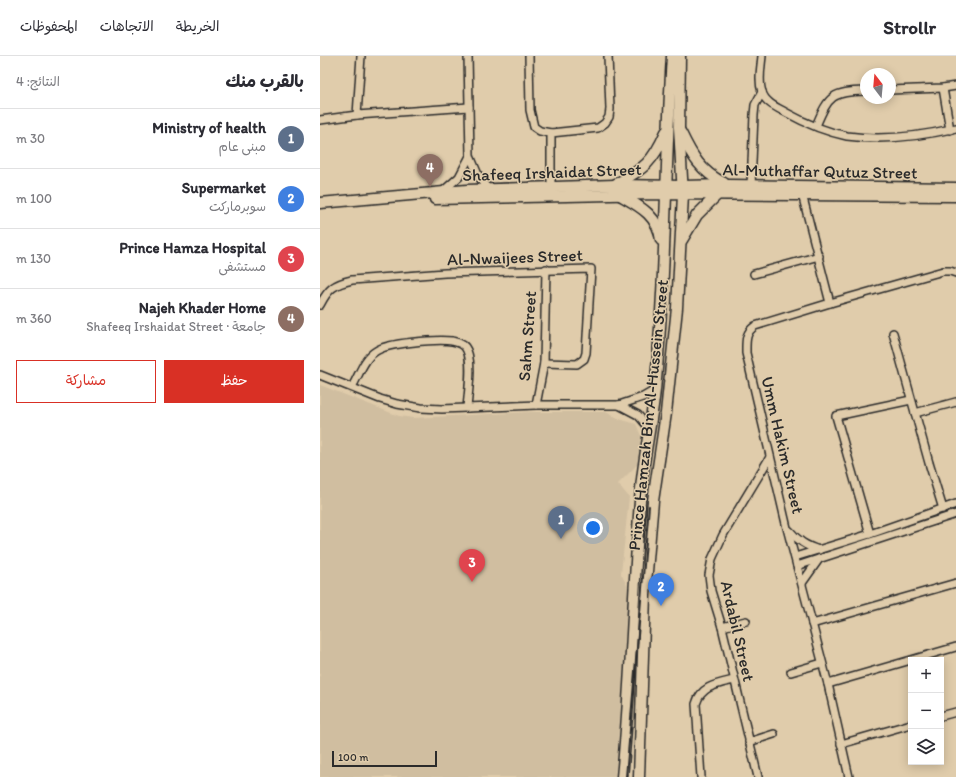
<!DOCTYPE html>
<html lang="ar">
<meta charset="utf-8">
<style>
body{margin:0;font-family:Itim,"Playpen Sans Arabic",sans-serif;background:#f7f7f7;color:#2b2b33;direction:rtl}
.controls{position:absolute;right:12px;bottom:12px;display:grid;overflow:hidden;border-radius:0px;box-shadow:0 2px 10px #0003}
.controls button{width:36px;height:36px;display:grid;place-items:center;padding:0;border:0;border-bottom:1px solid #e1e1e2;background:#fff;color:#2b2b33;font:20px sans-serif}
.compass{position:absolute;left:540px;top:12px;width:36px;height:36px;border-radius:50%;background:#fff;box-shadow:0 2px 10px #0003;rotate:344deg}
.scale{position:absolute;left:12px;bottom:10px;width:105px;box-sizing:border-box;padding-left:4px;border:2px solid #2b2b2b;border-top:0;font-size:11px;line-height:14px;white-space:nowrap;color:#2b2b2b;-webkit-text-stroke:3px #e0ccab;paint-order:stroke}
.you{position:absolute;left:273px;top:472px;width:14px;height:14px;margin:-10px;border:3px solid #fff;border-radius:50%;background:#1a73e8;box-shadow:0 0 0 6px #1a73e833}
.badge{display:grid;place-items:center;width:26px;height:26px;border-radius:50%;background:#d93025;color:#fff;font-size:13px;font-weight:700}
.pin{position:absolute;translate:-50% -33px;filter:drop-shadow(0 1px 2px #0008)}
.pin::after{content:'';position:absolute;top:21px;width:14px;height:12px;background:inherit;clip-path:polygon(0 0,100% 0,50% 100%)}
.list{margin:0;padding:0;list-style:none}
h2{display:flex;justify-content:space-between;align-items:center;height:52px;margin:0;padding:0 16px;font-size:17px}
h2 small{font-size:13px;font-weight:400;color:#7c7c81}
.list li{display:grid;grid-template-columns:26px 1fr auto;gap:12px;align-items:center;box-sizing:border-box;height:60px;padding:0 16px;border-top:1px solid #e1e1e2}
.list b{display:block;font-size:15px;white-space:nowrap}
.list p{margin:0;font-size:13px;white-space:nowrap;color:#7c7c81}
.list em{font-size:13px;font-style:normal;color:#7c7c81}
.actions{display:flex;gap:8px;padding:12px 16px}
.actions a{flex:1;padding:9px 0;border:1px solid #d93025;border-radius:0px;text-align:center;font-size:14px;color:#d93025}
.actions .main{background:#d93025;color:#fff}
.icon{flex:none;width:22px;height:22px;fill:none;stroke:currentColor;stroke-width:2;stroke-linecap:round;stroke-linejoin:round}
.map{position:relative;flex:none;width:636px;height:721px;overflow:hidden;direction:ltr}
header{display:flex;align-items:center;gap:24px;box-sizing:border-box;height:56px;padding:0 20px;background:#fff;border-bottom:1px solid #e1e1e2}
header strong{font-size:19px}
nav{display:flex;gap:22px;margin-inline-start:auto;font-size:14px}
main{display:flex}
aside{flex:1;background:#fff}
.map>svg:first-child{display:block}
.built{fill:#d0bea0}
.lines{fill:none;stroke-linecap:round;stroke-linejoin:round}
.street-casing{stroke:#2b2b2b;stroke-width:10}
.secondary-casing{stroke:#2b2b2b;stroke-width:13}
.street{stroke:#e0ccab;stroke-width:7}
.secondary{stroke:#e0ccab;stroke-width:10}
.rail{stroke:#2b2b2b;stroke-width:2}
.labels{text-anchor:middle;stroke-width:3;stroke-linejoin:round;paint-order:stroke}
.street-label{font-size:17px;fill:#2b2b2b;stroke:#e0ccab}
</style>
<header>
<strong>Strollr</strong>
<nav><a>الخريطة</a><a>الاتجاهات</a><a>المحفوظات</a></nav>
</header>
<main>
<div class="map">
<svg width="636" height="721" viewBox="0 0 636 721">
<rect width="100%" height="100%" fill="#e0ccab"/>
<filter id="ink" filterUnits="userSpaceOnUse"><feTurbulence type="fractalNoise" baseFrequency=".025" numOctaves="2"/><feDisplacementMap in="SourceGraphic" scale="8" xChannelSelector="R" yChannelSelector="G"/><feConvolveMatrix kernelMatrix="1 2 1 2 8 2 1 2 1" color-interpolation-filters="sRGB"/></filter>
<g filter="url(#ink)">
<path class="built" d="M0,329l79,31 14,2 115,-6h80l8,6 20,6 5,12 -1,26 -22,22 11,13 -8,77 8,15 -11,167 -3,21h-295z"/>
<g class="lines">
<defs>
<g id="street">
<path d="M148,0l2,100 9,21 9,12"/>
<path d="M209,0l1,54 4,17 6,4 11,2 47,-5 7,-5 4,-6 1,-8 -2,-53"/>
<path d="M442,0c-1,11 -4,25 0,36 3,11 16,16 25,21 18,10 40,19 60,23 35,5 75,0 109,-8"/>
<path d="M623,32l7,42"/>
<path d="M570,34l53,-2 13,-2"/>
<path d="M37,59l4,-59"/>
<path d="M0,64l37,-5 112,-8"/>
<path d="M496,70c13,-31 16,-34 50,-35"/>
<path d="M431,130l3,-71 1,-10 7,-13"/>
<path d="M231,131v-54"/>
<path d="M122,136l17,-15 11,-21"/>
<path d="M482,138l28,109"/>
<path d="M434,218l65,-18"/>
<path d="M0,249c8,-16 14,-21 32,-25l93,-7 146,-4 -5,84 -2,6 -7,5 -33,-1"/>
<path d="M573,277l36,130 14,46"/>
<path d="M0,319l60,24 17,5 24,4 21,1 94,-4h83l24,-8 12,-7"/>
<path d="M32,331c7,-12 12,-29 24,-36 11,-8 61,-12 76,-10 4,1 10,2 13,6 9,11 3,47 2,61"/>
<path d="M216,349l8,-42 2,-94"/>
<path d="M299,349l19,10 12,14"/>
<path d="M595,357l41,-11"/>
<path d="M470,475c8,10 16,15 29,19"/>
<path d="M550,478l-34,-118 75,-16"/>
<path d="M475,501l75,-23 86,-30"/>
<path d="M477,510l159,-52"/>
<path d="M482,527l17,-24"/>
<path d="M492,568l144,-41"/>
<path d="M402,571l24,-6"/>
<path d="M471,616l31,-9"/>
<path d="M508,628l128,-37"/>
<path d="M621,660l15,-4"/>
<path d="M429,686l25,-8"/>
<path d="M521,688l70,-20"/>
<path d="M381,721l-5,-73c5,-18 21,-20 38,-24"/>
<path d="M438,721l-36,-150 -11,-36 -2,-16 3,-16 11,-24 47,-78"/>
<path d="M529,721l-21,-93 -41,-156 -41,-175c0,-12 -1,-20 9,-27l75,-23 113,-32h7l6,2"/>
</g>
<g id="secondary">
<path d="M361,77c11,23 20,39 43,50"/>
<path d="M296,128c28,-15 37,-22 50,-52"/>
<path d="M300,139c19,11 38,20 41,45"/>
<path d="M115,143l218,-5 303,2"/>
<path d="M0,147l147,-13 148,-5 68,1 45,-1 228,3"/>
<path d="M362,184l15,-25 21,-21"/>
<path d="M302,721c9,-92 11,-184 18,-276 2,-37 11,-74 15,-111 11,-111 10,-223 17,-334"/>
<path d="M319,721l6,-182 8,-94 13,-88 11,-105 6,-113 -4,-68 1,-71"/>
</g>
</defs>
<use href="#street" class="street-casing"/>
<use href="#secondary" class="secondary-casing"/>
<use href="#street" class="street"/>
<use href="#secondary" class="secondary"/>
<path class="rail" d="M306,721l23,-271"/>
</g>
</g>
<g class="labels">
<g class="street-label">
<text transform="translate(500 115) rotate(1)" y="6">Al-Muthaffar Qutuz Street</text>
<text transform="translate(232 116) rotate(-2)" y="6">Shafeeq Irshaidat Street</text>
<text transform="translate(195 201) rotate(-2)" y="6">Al-Nwaijees Street</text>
<text transform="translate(207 280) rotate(-86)" y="6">Sahm Street</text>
<text transform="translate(328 359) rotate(-84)" y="6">Prince Hamzah Bin Al-Hussein Street</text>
<text transform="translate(463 389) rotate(77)" y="6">Umm Hakim Street</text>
<text transform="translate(418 575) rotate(77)" y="6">Ardabil Street</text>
</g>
</g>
</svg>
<div class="controls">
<button>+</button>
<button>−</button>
<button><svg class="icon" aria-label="layers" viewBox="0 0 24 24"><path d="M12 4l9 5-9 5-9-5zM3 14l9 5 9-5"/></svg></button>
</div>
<svg class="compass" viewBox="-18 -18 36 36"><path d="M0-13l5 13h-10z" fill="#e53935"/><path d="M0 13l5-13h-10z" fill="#7c7c81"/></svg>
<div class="scale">100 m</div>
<div class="you"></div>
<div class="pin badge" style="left:241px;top:483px;background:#5c6f8a">1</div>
<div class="pin badge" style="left:341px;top:550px;background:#3f7fe0">2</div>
<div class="pin badge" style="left:152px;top:526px;background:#e0444e">3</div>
<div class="pin badge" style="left:110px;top:131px;background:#8d6e63">4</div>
</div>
<aside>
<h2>بالقرب منك<small>النتائج: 4</small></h2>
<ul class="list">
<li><span class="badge" style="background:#5c6f8a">1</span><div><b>Ministry of health</b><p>مبنى عام</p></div><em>30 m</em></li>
<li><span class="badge" style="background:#3f7fe0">2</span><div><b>Supermarket</b><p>سوبرماركت</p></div><em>100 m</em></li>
<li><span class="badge" style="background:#e0444e">3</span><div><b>Prince Hamza Hospital</b><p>مستشفى</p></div><em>130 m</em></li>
<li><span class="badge" style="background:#8d6e63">4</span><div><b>Najeh Khader Home</b><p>جامعة · Shafeeq Irshaidat Street</p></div><em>360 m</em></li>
</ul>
<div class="actions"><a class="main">حفظ</a><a>مشاركة</a></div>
</aside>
</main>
